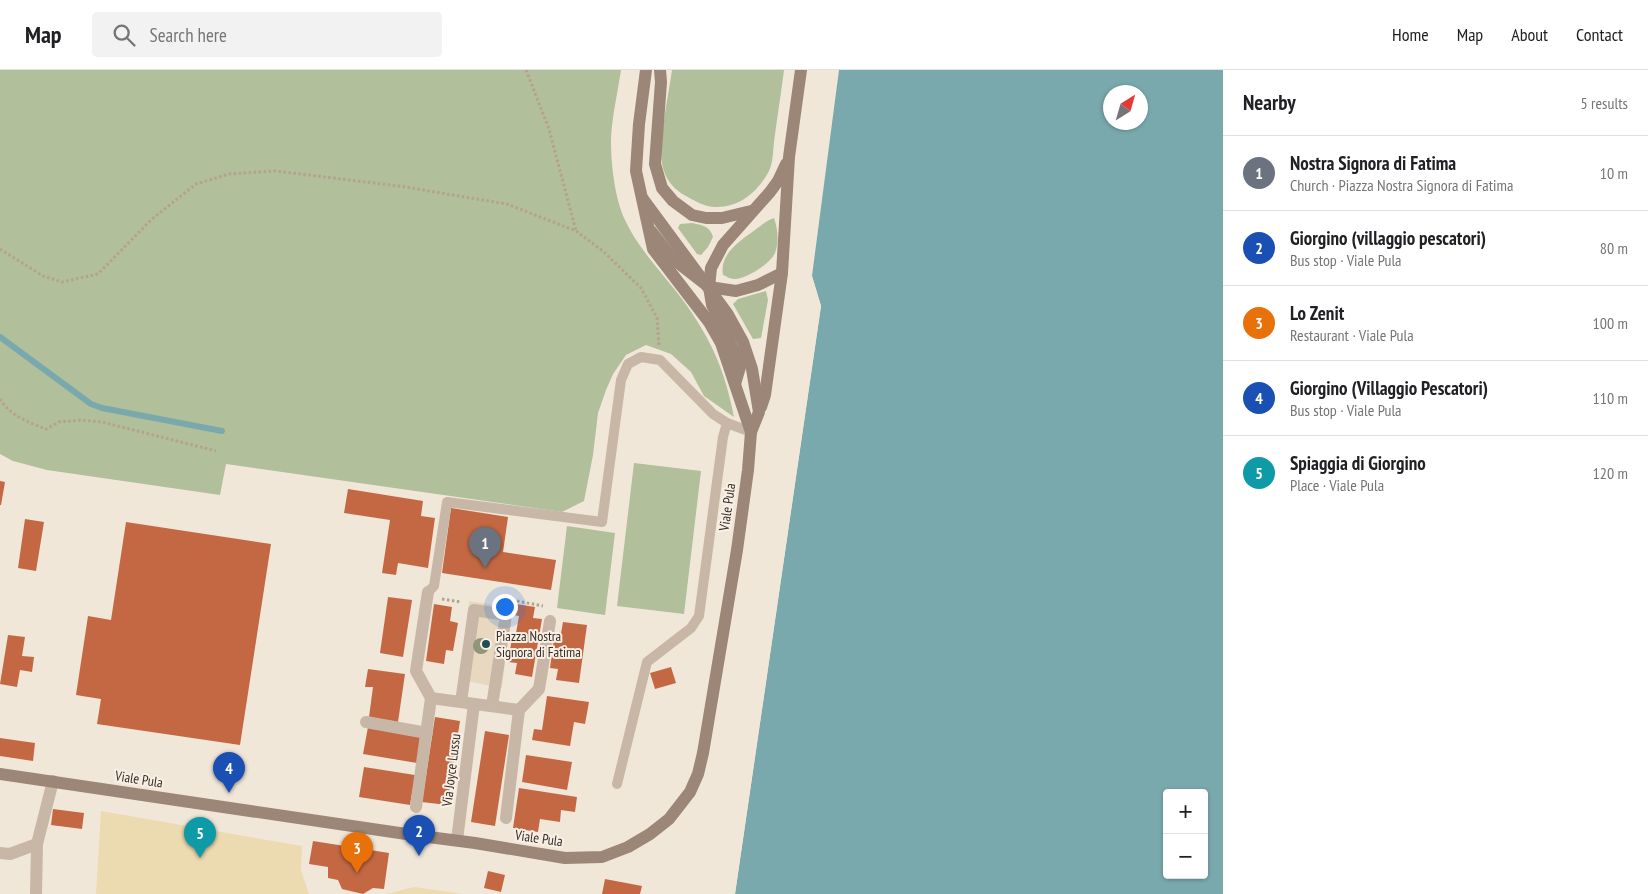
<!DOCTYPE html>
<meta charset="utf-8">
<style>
body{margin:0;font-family:"PT Sans Narrow",sans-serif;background:#f2f2f2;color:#202124}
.controls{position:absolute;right:15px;bottom:15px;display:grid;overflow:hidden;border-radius:5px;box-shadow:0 1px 4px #0004}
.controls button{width:45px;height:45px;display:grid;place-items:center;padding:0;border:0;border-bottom:1px solid #e0e0e0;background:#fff;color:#202124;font:25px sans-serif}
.compass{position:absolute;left:1103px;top:15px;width:45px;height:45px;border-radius:50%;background:#fff;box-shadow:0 1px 4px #0004;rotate:37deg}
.you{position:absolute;left:504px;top:536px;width:18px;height:18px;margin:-12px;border:4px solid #fff;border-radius:50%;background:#1a73e8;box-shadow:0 0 0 8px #1a73e833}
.badge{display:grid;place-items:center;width:32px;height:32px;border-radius:50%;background:#1d4f55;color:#fff;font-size:16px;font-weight:700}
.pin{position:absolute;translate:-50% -41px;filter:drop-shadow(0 1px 2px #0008)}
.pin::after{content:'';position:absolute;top:26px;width:18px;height:15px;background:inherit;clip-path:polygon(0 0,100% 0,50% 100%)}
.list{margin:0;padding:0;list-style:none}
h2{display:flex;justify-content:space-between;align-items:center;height:65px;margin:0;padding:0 20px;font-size:21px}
h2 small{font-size:16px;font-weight:400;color:#757577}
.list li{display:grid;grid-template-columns:32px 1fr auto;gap:15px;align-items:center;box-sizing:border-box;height:75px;padding:0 20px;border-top:1px solid #e0e0e0}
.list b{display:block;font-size:19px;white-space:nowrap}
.list p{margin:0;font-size:16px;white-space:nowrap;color:#757577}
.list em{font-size:16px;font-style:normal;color:#757577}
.icon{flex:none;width:28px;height:28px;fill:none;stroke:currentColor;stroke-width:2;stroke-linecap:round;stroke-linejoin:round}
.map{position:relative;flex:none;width:1223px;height:824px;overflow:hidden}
header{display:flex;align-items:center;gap:30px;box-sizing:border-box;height:70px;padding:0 25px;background:#fff;border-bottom:1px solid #e0e0e0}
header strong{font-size:24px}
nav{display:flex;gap:28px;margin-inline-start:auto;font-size:18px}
.search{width:350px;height:45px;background:#f2f2f2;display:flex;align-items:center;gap:12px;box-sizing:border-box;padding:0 18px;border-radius:5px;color:#757577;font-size:19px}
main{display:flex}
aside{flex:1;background:#fff}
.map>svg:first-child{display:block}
.green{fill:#b1bf9a}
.sand{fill:#ecdab0}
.plaza{fill:#e9d8c0}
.water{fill:#79a9ad;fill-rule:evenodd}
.pier{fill:#f1e7d9}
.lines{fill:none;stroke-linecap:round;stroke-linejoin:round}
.stream{stroke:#79a9ad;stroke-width:6}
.building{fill:#c46844}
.path{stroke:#b4a190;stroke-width:3;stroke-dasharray:2.5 2.5;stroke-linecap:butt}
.lane{stroke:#c8b7a6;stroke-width:10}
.street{stroke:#c8b7a6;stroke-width:12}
.secondary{stroke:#9c8677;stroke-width:12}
.tree{fill:#919579}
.poi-dot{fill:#1d4f55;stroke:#f9f0e5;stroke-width:2}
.labels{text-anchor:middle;stroke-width:4;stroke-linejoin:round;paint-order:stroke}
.street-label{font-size:14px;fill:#352b27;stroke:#f9f0e5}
.poi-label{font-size:14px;fill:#352b27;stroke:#f9f0e5;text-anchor:start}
</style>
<header>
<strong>Map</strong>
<div class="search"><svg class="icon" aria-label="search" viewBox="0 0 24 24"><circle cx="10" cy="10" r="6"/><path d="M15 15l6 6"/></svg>Search here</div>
<nav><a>Home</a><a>Map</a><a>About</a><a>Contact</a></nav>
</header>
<main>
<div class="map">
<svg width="1223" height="824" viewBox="0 0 1223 824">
<rect width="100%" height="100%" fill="#f1e7d9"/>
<g class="green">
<path d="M0,0h621c-3,21 -10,51 -10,72 0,23 4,57 14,78 13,29 41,57 60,83 27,38 40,68 49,114l-30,-21 -13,-24 -20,-18 -25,-9 -20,10 -13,19 -7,16 -8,23 -5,42 -9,46 -22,11 -336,-48 -6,31 -173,-25 -34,-9 -13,-7z"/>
<path d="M672,0h112c-3,24 -7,48 -10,72 -1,9 -1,21 -5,29 -11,21 -30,37 -54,36 -10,0 -20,-6 -29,-11 -11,-6 -19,-14 -23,-28 -6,-20 6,-75 9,-98z"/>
<path d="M774,148c4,11 5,24 1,35 -5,11 -30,27 -41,26 -4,0 -8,-3 -11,-4 -4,-21 17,-34 32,-45 7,-5 11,-9 19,-12z"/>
<path d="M692,153c10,2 18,3 21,14l-5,10 -7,8 -4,-1 -19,-26 2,-4z"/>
<path d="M766,221l2,9 -7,38 -8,1 -20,-35 5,-5z"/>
<path d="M634,393l67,8 -17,143 -67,-8z"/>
<path d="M567,456l48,7 -10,82 -48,-7z"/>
</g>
<g class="sand">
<path d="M101,741l201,35 -1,24 8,24h-213z"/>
<path d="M414,817l49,7h-76z"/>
</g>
<path class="plaza" d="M469,531l42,6 -9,81 -42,-8z"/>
<path class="water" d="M839,0h384v824h-488l86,-588 -9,-30zM1110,22h30v30h-30zM1167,723h37v82h-37z"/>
<path class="pier" d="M812,206l9,30 -86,588h-3l86,-588 -7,-24z"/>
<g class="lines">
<path class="stream" d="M0,267l91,67 11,4 120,23"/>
</g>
<g class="building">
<path d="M0,411l5,1 -4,23h-1z"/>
<path d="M348,419l75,12 -2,15 14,2 -7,50 -30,-5 -2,12 -14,-2 8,-53 -46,-7z"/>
<path d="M451,438l57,9 -5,35 53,8 -5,30 -109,-17z"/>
<path d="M25,449l19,3 -8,49 -18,-3z"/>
<path d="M126,452l145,22 -31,201 -143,-21 4,-25 -25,-4 12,-79 23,4z"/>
<path d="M388,527l24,3 -9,57 -23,-4z"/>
<path d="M434,534l18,3 -2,14 8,2 -5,28 -7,-1 -2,14 -18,-3z"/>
<path d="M516,534l19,3 -2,11 9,1 -10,58 -17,-3 2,-11 -9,-1 5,-30 3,1 3,-17 -5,-1z"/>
<path d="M563,552l24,3 -8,58 -23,-3 2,-11 -8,-1 4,-30 6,1z"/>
<path d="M8,565l17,2 -3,19 12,1 -2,15 -12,-2 -3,17 -17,-3z"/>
<path d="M671,597l5,16 -21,6 -5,-16z"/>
<path d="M368,599l37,5 -7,48 -29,-5 4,-30h-8z"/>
<path d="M547,626l42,6 -4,22 -11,-2 -4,24 -38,-6 2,-11 8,1z"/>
<path d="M435,647l25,4 -13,84 -25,-3z"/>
<path d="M368,657l54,9 -5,27 -54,-9z"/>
<path d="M485,661l24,4 -14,91 -24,-4z"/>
<path d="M0,668l35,5 -2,18 -33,-5z"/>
<path d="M526,685l46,7 -5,28 -45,-8z"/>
<path d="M364,697l51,8 -5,30 -51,-8z"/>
<path d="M519,718l58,9 -2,15 -14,-2 -1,12 -20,-3 -2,13 -25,-4z"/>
<path d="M53,739l31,4 -2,16 -31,-4z"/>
<path d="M313,771l76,12 -5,36 -11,-1 -10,6 -21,-5 -4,-9 -10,-2v-11l-19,-3z"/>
<path d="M488,801l17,4 -4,17 -17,-4z"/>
<path d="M605,809l37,7 -2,8h-38z"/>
</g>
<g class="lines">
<g class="path">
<path d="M526,0l23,59 27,102"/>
<path d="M0,179l43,27 19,6 36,-8 54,-55 44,-35 33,-10 46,-3 124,15 108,18 69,27 28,21 37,36 16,30 2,28"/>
<path d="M0,329c9,16 30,24 46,30l13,-7 22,-2 21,2 114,29"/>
<path d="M442,529l19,3"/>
<path d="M517,531l26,5"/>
</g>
<g class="lane">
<path d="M428,522l6,-6 13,-84 155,20 19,-142 7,-16 13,-7 19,3 53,54 14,9 24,9"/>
<path d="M617,714l30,-122 44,-34 8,-12 24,-179 4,-14"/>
</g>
<g class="street">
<path d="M431,628l88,12"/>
<path d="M461,632l13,-92 32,5 -14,91"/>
<path d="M366,652l61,11"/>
<path d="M416,737l15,-109 -15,-27 12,-79"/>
<path d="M506,748l13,-108 20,-21 11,-68"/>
<path d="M457,770l17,-136"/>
<path d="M0,783l10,1 27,-10"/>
<path d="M36,824l1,-50 16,-63"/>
</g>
<g class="secondary">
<path d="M646,0l-7,54 -3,47 17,78 56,73 12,21 30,89"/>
<path d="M660,0l1,12 -6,82 7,24 11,13 19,14 14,3h16l29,-7"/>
<path d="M651,161l22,28 36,28 27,4 22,-6 24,-12"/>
<path d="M735,314l5,-17 -6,-16 -22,-46 -3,-18 2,-19 12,-23 47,-53 8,-11 8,-17"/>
<path d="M761,337l4,-12 17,-122 7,-116 12,-87"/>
<path d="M0,704l413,61 62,8 90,15 37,-1 26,-10 22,-13 19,-15 21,-27 8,-18 5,-21 34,-203 11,-80 3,-38 8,-20 -7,-43 -9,-27 -16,-29 -84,-114"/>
</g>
</g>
<circle class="tree" cx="481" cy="576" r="8"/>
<circle class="poi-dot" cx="486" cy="574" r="5"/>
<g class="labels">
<g class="street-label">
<text transform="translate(727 437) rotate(-82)" y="5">Viale Pula</text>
<text transform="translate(451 700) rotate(-83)" y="5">Via Joyce Lussu</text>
<text transform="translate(139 709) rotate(9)" y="5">Viale Pula</text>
<text transform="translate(539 768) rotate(8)" y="5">Viale Pula</text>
</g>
<g class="poi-label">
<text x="496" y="571">Piazza Nostra<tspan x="496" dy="16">Signora di Fatima</tspan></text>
</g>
</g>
</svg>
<div class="controls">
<button>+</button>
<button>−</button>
</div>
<svg class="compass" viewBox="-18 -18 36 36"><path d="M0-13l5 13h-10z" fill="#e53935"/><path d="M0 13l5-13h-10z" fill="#757577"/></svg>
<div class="you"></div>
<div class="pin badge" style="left:485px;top:498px;background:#6b7280">1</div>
<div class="pin badge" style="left:419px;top:786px;background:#1a4fb4">2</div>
<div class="pin badge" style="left:357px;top:803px;background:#e8710a">3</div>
<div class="pin badge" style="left:229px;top:723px;background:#1a4fb4">4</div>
<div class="pin badge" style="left:200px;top:788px;background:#0f9aa8">5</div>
</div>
<aside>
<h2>Nearby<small>5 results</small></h2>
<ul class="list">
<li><span class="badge" style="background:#6b7280">1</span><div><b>Nostra Signora di Fatima</b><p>Church · Piazza Nostra Signora di Fatima</p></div><em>10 m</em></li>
<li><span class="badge" style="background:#1a4fb4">2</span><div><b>Giorgino (villaggio pescatori)</b><p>Bus stop · Viale Pula</p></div><em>80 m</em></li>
<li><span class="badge" style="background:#e8710a">3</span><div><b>Lo Zenit</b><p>Restaurant · Viale Pula</p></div><em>100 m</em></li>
<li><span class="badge" style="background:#1a4fb4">4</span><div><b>Giorgino (Villaggio Pescatori)</b><p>Bus stop · Viale Pula</p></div><em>110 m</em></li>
<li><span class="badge" style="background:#0f9aa8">5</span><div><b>Spiaggia di Giorgino</b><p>Place · Viale Pula</p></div><em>120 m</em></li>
</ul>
</aside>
</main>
